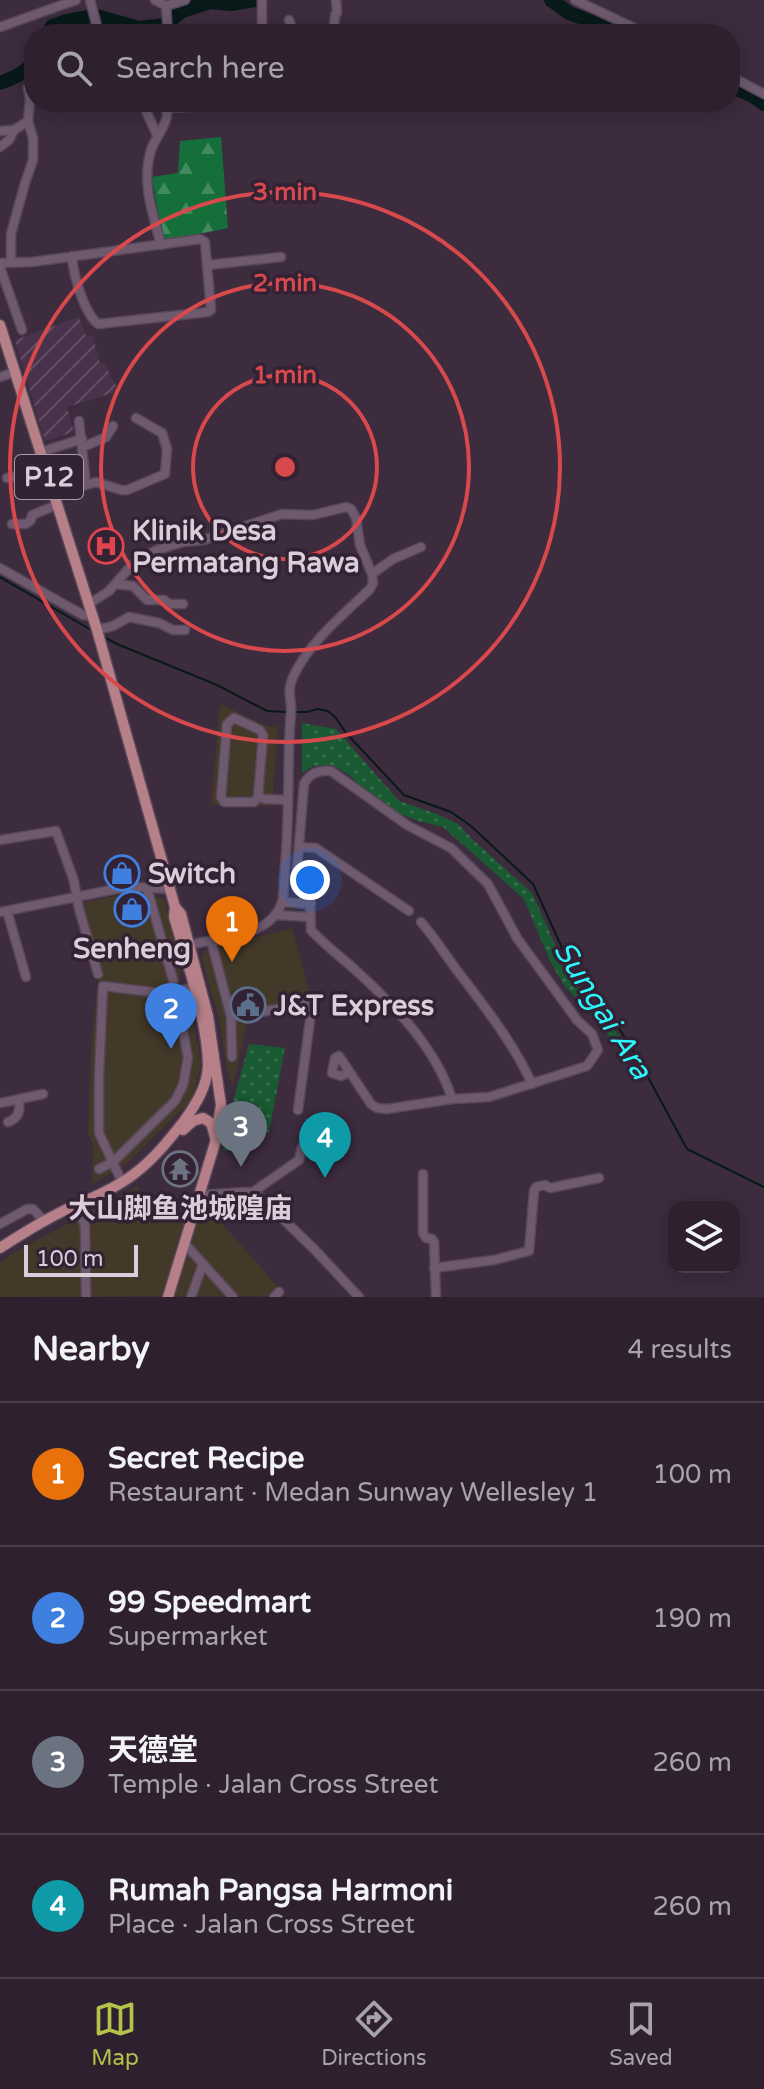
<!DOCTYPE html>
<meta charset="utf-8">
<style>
body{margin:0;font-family:"Varela Round","Noto Sans SC",sans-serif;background:#362836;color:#f1f3f6}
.controls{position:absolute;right:24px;bottom:24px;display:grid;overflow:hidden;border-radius:16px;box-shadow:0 4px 20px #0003}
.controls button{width:72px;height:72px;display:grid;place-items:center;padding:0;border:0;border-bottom:2px solid #493e4a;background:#2e202e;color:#f1f3f6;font:40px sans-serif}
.scale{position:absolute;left:24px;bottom:20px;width:114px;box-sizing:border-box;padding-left:8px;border:4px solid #daceda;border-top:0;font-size:22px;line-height:28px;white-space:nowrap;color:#daceda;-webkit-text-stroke:6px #332134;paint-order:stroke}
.you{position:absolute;left:310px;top:880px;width:28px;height:28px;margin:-20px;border:6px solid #fff;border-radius:50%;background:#1a73e8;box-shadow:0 0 0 12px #1a73e833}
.badge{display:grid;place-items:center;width:52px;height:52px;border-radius:50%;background:#b4c24a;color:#fff;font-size:26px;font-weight:700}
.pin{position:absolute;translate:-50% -66px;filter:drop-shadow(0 2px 4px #0008)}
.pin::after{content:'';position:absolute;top:42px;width:28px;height:24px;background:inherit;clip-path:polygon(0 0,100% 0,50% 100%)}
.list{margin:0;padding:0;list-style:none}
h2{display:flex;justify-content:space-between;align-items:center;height:104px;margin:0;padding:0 32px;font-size:34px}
h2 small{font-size:26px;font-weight:400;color:#a7a3aa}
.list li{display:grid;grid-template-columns:52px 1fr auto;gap:24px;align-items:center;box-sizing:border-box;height:144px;padding:0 32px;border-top:2px solid #493e4a}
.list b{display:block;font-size:30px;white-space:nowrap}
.list p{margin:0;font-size:26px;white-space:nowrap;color:#a7a3aa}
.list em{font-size:26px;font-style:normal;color:#a7a3aa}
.icon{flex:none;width:44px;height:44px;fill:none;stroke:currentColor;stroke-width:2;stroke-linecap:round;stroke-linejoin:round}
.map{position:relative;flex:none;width:764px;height:1297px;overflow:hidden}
.search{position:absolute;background:#2e202e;box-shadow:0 4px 20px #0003;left:24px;right:24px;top:24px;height:88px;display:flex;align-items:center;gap:20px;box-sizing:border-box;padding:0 28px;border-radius:32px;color:#a7a3aa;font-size:30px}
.sheet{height:680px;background:#2e202e}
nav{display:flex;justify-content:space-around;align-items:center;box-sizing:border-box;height:112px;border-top:2px solid #493e4a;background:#2e202e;font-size:22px;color:#a7a3aa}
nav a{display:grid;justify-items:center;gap:4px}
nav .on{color:#b4c24a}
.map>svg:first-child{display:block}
.commercial{fill:#423928}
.industrial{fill:url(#industrial-furrows)}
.grass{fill:url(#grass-dots)}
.forest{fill:url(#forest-firs)}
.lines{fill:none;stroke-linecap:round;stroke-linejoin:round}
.stream{stroke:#081919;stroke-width:2}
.river{stroke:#081919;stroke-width:14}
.minor-casing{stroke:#574758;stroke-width:11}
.major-casing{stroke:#574758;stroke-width:13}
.minor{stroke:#6e596f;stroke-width:8}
.major{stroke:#b78088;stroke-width:10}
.ring{fill:none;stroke:#d7494c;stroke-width:4}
.labels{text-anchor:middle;stroke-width:7;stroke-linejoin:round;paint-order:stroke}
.shield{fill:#332134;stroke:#a89aa8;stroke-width:2}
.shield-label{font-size:26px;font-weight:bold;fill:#daceda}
.poi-label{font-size:28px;font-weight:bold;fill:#daceda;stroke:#332134;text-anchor:start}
.water-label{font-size:30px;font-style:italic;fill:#2cf7fc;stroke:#332134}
.centre{fill:#d7494c;stroke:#332134;stroke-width:4}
.ring-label{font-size:24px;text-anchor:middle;font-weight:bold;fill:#d7494c;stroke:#332134;stroke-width:7;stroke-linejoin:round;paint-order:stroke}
</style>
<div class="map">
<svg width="764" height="1297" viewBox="0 0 764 1297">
<defs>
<pattern id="industrial-furrows" width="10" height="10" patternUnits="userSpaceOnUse" patternTransform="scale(2)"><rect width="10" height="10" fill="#49324b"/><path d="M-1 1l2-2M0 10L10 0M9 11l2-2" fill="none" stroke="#634e64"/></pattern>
<pattern id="grass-dots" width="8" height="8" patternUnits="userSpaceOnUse" patternTransform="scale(2)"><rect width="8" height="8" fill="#195a32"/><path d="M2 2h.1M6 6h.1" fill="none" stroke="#3a704f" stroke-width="1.8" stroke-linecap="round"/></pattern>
<pattern id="forest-firs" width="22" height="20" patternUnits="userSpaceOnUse" patternTransform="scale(2)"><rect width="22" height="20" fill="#156f3b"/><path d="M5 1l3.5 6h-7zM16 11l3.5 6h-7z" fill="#428960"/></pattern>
</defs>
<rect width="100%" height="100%" fill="#3d2b3e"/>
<g class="commercial">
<path d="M220,704l47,22 11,1 -6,79 -61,-1z"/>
<path d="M134,892l30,7 17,67 -2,19 7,1 15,77 -8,36 -69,67 -32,18 1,-41 -5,-8 3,-84 7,-74 -6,-5 -19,-67z"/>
<path d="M292,928l18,65 5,-1 6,18 -72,6 -16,70 -7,-20 -7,-49 -18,-60 4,-6z"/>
<path d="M138,1186l6,20 39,13 14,-3 4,-10 11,6 74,84 -286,1v-35l13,-9z"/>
</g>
<path class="industrial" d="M79,317l7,19h7l7,28h5l14,27 -52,16 7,25 -29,9 -30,-101z"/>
<g class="grass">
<path d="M302,723l34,6 63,72 38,13 21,10 14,15 60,54 36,80 40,47 17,24 6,14 -5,3 -22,-32 -40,-44 -14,-24 -26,-62 -81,-72 -25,-6 -25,-10 -29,-18 -9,-13 -10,-8 -13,-7 -19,1 -11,7z"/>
<path d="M249,1044l36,4 -16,84 -23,3v13l-23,3 6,-35z"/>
</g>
<path class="forest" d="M221,137l7,91 -65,13 -11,-64 26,-4 2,-32z"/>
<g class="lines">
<g class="stream">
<path d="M0,577l93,54"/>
<path d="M102,636l15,8 100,41 50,26 20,1"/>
<path d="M294,712h13l10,-3 11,2 8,7 10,15 58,62 47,17 20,14 62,58 40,88 29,29 35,56 50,92 77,38"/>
</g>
<g class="river">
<path d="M551,0l18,13 57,21"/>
<path d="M48,34l4,-8 14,-5 25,-5 9,1 39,11 26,-3 17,-14 28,-9 21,2 25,-4"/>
<path d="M0,83c13,-5 26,-10 34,-22"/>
<path d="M730,86l23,10 11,8"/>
</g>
<defs>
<g id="minor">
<path d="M90,0l9,34"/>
<path d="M155,0l11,6 19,-6"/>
<path d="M575,0l72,34"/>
<path d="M166,6l2,28"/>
<path d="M289,20l5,14"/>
<path d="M0,27l76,-27"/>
<path d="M262,29l18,3v2"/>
<path d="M335,32l-1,-6 1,-11 2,-2 -1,-13"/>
<path d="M258,34l4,-5v-29"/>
<path d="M730,76l34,18"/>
<path d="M142,102l15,33"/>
<path d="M166,108l41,-2 11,-4"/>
<path d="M0,131l14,-1"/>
<path d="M0,147l9,-7 5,-10 14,-9"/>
<path d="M161,245c-8,-31 -20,-63 -10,-95 4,-12 15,-23 16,-35 0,-4 -1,-9 -1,-13"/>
<path d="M11,261v-27l14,-51 8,-23v-22l-5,-17 2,-22 -2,-11"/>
<path d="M0,263l32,-1 168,-23 5,3 6,68 -3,2 -110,12c-14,-11 -25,-50 -26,-68"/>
<path d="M208,265l73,-8"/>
<path d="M0,267l22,63"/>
<path d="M0,377l15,-5"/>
<path d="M79,421l6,54 -1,10"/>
<path d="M83,447l23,-10 7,-11"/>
<path d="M41,452l41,-13"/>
<path d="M7,478l40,-7"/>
<path d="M54,495l42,-13 25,8h6l38,-16 2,-25 -5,-16 -26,-15"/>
<path d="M12,524h14l5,-4 1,-5 25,-10"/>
<path d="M0,568l83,47 10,1"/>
<path d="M372,574l21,-15 28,-12"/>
<path d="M116,584l17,2 14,14h17l6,4h13"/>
<path d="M89,604l20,-13 22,-25 12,-9 14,-7 26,-8 20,-2 79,-26 31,1 33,-8 5,2 5,9 4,27 12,29 1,9 -3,6c-27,26 -61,53 -77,88 -7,15 -1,21 -2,36 -3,29 -2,57 -3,87 0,33 -3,66 -5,99 -10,39 -61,37 -93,46l-3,6"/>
<path d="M97,630l16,-4 16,-9 30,6 14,7h12"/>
<path d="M234,718l26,12 3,5 -5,62 -4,5h-30l-3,-5 6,-73z"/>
<path d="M258,797l7,2 23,1"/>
<path d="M0,840l56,-9 18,50 5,28 19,65"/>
<path d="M299,847l17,1 93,63"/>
<path d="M147,888l26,92"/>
<path d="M282,902l29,2"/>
<path d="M7,911l19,66"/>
<path d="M0,912l116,-23 20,-2 34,2"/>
<path d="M275,915l34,2"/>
<path d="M421,922c14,16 25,34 38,51 26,34 55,71 73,111"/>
<path d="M211,940l20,77 1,40"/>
<path d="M231,1017l52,-9 24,-8 4,13 -13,97"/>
<path d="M349,1072l-8,4 -9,-3 3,-15 4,-2 32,48 6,4 10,1 65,-10 37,-2 98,-31 11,-16 -6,-16 -15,-14 -60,-82 -29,-54 -37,-36 -44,-23 -76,-54c-13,-1 -21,2 -27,13l-8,97 14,20 1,29c12,13 27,25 41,37 40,36 84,80 100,132"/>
<path d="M0,1103l43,-9"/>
<path d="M8,1122c11,-4 12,-11 11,-22"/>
<path d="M99,1169l14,-7 62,-61 8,-16 5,-27 -12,-65"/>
<path d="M423,1174v59l3,5 6,1 2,3 2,55"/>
<path d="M122,1182l-23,-49v-58l4,-89 65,8 25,-7"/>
<path d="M253,1192l46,-32 3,-13"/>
<path d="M200,1195l46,-3 11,2 58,56 44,47"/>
<path d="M77,1205l8,21 1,71"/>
<path d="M0,1224l27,-15h6l11,12"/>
<path d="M185,1244l48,53"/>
<path d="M434,1268l60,-8 35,-9 5,-60 2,-4 9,-2 5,3 49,-10"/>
<path d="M191,1297l12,-33"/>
<path d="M274,1297l5,-5"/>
</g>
<g id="major">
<path d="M0,325l97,305 78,277 -1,10c12,42 34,105 34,149 -1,21 -12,38 -24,55 -15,19 -30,38 -50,53 -21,16 -47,26 -71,37 -22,11 -43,24 -63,37"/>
<path d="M183,1130l10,-9 10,-3 8,5 4,14"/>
<path d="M168,1297l47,-154 6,-38 -13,-89 -27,-102 -6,-7"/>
</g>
</defs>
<use href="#minor" class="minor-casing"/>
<use href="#major" class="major-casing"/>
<use href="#minor" class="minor"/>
<use href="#major" class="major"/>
</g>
<g class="ring">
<circle cx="285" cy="467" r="92"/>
<circle cx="285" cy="467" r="184"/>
<circle cx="285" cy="467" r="275"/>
</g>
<defs>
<symbol id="hospital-ring" viewBox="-11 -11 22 22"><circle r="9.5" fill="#332134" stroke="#e0444e" stroke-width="1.5"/><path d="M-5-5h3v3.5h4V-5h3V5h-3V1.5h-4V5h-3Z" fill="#e0444e"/></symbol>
<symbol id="shop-ring" viewBox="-11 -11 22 22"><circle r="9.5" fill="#332134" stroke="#3f7fe0" stroke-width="1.5"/><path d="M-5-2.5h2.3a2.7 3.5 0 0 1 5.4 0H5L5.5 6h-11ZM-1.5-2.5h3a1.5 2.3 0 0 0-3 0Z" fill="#3f7fe0"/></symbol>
<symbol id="civic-ring" viewBox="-11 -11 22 22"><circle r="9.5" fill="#332134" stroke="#5c6f8a" stroke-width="1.5"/><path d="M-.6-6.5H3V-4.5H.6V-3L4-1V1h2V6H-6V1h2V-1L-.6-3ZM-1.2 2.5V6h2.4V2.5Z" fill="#5c6f8a"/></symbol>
<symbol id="temple-ring" viewBox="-11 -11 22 22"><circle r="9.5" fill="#332134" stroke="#6b7280" stroke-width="1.5"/><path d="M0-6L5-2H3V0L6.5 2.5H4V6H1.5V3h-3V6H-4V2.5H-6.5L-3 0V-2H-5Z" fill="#6b7280"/></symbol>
</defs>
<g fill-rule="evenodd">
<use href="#hospital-ring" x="86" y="526" width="40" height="40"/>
<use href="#shop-ring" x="102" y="853" width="40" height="40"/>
<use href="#shop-ring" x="112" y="889" width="40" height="40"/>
<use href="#civic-ring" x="228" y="985" width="40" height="40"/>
<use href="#temple-ring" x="160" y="1149" width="40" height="40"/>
</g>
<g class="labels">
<rect class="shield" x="15" y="455" width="68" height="44" rx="6"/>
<g class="shield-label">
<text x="49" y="486">P12</text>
</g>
<g class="poi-label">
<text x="132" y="540">Klinik Desa<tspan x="132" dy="32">Permatang Rawa</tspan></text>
<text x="148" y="883">Switch</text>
<text x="132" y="958" text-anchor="middle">Senheng</text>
<text x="274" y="1015">J&amp;T Express</text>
<text x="180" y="1218" text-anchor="middle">大山脚鱼池城隍庙</text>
</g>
<g class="water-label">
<text transform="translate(603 1010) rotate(58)" y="10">Sungai Ara</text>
</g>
</g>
<circle cx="285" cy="467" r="12" class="centre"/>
<g class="ring-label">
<text x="285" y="200">3 min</text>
<text x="285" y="291">2 min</text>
<text x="285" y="383">1 min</text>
</g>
</svg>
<div class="controls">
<button><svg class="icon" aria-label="layers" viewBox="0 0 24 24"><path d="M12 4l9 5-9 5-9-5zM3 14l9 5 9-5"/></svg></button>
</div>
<div class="scale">100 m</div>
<div class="you"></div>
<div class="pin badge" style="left:232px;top:962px;background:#e8710a">1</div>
<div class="pin badge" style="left:171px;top:1049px;background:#3f7fe0">2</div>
<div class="pin badge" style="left:241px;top:1167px;background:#6b7280">3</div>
<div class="pin badge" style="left:325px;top:1178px;background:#0f9aa8">4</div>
<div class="search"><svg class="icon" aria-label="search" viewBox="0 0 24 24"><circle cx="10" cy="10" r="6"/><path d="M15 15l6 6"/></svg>Search here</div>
</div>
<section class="sheet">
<h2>Nearby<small>4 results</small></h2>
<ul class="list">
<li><span class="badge" style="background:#e8710a">1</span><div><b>Secret Recipe</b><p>Restaurant · Medan Sunway Wellesley 1</p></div><em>100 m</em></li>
<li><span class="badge" style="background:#3f7fe0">2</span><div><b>99 Speedmart</b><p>Supermarket</p></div><em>190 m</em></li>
<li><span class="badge" style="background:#6b7280">3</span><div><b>天德堂</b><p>Temple · Jalan Cross Street</p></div><em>260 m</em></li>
<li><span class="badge" style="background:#0f9aa8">4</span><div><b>Rumah Pangsa Harmoni</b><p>Place · Jalan Cross Street</p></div><em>260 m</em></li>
</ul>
</section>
<nav>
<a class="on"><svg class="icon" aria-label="map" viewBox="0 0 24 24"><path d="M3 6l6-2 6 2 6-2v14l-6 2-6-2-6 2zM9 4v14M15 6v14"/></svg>Map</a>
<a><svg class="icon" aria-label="directions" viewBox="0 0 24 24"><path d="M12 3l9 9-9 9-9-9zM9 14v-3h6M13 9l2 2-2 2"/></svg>Directions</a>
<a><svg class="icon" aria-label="saved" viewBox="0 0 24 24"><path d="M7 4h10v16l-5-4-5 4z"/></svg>Saved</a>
</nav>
